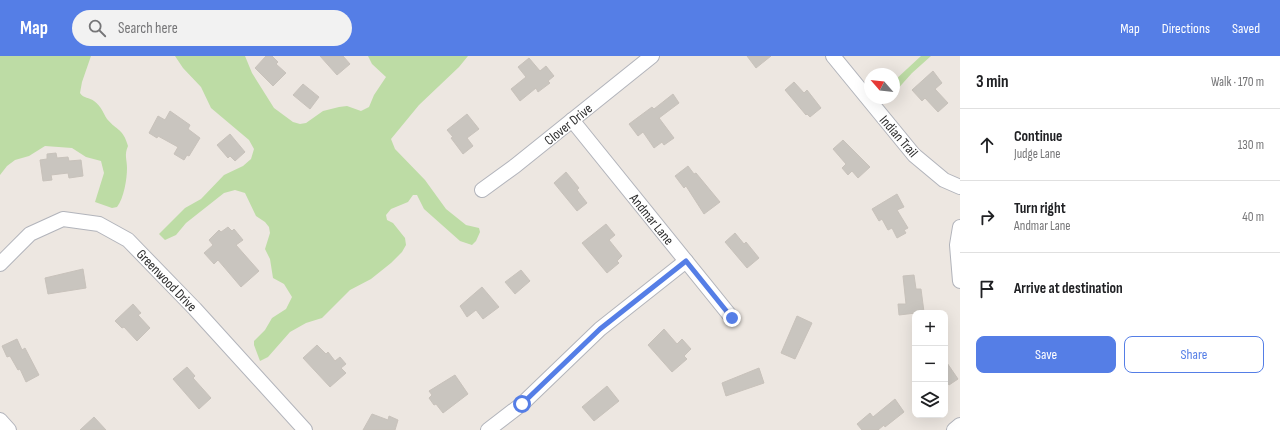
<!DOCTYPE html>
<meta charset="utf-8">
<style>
body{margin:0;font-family:"Sofia Sans Condensed",sans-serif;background:#f2f2f2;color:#202124}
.controls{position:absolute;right:12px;bottom:12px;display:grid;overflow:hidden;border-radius:8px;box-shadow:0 4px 16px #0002}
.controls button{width:36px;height:36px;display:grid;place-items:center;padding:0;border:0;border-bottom:1px solid #e0e0e0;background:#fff;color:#202124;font:20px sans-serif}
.compass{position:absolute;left:864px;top:12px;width:36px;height:36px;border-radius:50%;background:#fff;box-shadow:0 4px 16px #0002;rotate:298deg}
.stop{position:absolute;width:12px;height:12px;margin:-9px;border:3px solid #557ee6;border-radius:50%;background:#fff}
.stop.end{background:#557ee6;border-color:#fff;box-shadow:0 1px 4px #0008}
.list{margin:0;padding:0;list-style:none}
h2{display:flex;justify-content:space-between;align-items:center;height:52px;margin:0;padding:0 16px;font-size:17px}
h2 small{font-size:13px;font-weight:400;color:#757577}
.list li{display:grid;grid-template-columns:26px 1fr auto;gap:12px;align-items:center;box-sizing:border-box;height:72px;padding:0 16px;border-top:1px solid #e0e0e0}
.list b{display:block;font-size:15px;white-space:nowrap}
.list p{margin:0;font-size:13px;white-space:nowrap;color:#757577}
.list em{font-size:13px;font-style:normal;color:#757577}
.actions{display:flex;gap:8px;padding:12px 16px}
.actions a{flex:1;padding:9px 0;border:1px solid #557ee6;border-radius:8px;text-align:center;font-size:14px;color:#557ee6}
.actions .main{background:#557ee6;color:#fff}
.icon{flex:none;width:22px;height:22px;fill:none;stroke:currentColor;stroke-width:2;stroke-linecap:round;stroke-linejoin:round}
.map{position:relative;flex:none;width:960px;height:374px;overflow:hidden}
header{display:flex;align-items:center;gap:24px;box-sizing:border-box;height:56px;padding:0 20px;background:#557ee6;color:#fff}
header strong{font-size:19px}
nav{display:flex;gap:22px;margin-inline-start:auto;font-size:14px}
.search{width:280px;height:36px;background:#f2f2f2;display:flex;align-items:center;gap:10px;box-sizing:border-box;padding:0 14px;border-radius:22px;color:#757577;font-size:15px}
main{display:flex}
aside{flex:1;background:#fff}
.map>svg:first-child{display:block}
.green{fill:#bddca5}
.building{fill:#c9c5bf;stroke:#c8c2bb}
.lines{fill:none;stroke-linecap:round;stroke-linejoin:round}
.street-casing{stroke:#b2b4bb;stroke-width:16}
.street{stroke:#fff;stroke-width:14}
.route{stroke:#557ee6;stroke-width:5}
.labels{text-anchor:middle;stroke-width:3;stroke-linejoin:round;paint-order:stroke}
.street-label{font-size:14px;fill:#2d2d2d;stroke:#fff}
</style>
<header>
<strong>Map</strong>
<div class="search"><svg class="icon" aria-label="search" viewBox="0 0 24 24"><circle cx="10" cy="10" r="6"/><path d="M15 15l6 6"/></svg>Search here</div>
<nav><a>Map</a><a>Directions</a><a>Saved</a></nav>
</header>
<main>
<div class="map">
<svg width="960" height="374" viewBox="0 0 960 374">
<rect width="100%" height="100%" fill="#ede7e1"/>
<g class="green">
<path d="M0,0h91l-9,26 -2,11c4,6 9,4 14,8 8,6 9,12 13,18 10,12 16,9 21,27 -4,9 -1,13 -1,22 0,11 -3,30 -10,39l-5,1 -17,-6 9,-29 -3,-12 -15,-4 -14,-9 -27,-2 -16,10 -14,4 -8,6 -7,9z"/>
<path d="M175,0h70l7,17 22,35 19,14 7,2 6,-1 17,-12 16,-4 8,-1 14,5 8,-4 5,-12 12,-18 -14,-13 -4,-8h100l-9,11 -40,38 -28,34 4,10 30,31 21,29 20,16 13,3 1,4 -4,9 -4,4 -12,-4 -36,-32 -7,-14h-4l-5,7 -17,7 -5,6 1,5 6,3 12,15 1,7 -4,7 -11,11 -20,16 -21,11 -28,28 -16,5 -16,9 -22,25 -8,4 -6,-16v-4l11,-11 7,-12 14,-9 6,-12 -8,-13 -11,-6 -3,-19 -5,-10 5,-16 -1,-6 -4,-5 -9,-6 -11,-23 -10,-3 -11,3 -38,30 -10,12 -11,5 -6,-6 26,-26 16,-9 23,-24 19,-9 8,-7 3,-10 -5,-9 -38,-32 -10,-21 -18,-19z"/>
<path d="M921,0h10l-19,17 -18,20v-12z"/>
</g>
<g class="building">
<path d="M266,0h6l6,6 -2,2 10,9 -13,13 -18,-18z"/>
<path d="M320,0h23l7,8 -13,11z"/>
<path d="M747,0h24l-15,12z"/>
<path d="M529,2l11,13 6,-5 8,10 -6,5 2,2 -12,9 -2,-4 -16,13 -9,-12 15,-12 -8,-10z"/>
<path d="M933,15l9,12 -7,6 13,14 -10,9 -13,-14 -3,3 -10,-11z"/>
<path d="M794,26l10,11 3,-3 14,18 -11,9 -3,-3 -1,1 -21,-25z"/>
<path d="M303,28l16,13 -9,12 -17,-14z"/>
<path d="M673,38l6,9 -20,15 15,20 -10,7 -2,-3 -8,6 -11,-16 -5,4 -9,-12 23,-17 2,2z"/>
<path d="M170,55l20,14 -2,4 12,9 -11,18 -2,-1 -3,5 -10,-6 4,-7 -20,-11 -1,2 -8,-5 9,-17 7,4z"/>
<path d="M467,58l12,15 -12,9 6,8 -10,8 -12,-16 2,-1 -6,-7z"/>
<path d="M230,78l15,18 -10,9 -5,-5 -2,2 -11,-13z"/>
<path d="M843,84l27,27 -12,11 -6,-7 -4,4 -6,-7 4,-4 -13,-15z"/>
<path d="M56,97l1,5 11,-1 1,4 12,-1 2,16 -14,2 -1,-5 -17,2 1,5 -9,1 -3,-21 7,-1v-5z"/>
<path d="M688,110l6,8 2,-1 24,29 -16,12 -18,-28 -2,2 -9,-12z"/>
<path d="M566,116l13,16 -2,2 10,13 -10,8 -23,-28z"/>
<path d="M897,138l7,13 -7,3 11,18 -4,2 2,3 -9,5 -5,-10 -4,2 -6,-11 -3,2 -7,-12z"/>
<path d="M606,168l9,11 -6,5 13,16 -5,5 2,2 -12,10 -25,-30z"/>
<path d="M228,171l4,4 2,-2 9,11 -7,5 23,26 -18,16 -23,-27 -4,4 -10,-11 9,-8 -4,-5 10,-10 2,2z"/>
<path d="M735,177l9,11 2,-2 13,16 -12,10 -22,-26z"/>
<path d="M83,213l3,19 -38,6 -3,-16z"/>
<path d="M521,214l9,11 -15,13 -10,-12z"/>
<path d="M914,219l2,14h5l3,23 -25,3 -1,-11h8l-3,-28z"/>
<path d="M482,231l17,20 -16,12 -7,-9 -9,7 -7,-11z"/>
<path d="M133,248l8,9 -3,2 12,13 -13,13 -13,-14 -2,1 -7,-7z"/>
<path d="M797,260l15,7 -17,36 -14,-6z"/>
<path d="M664,273l13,15 5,-5 9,10 -7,7 3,3 -15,13 -24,-27z"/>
<path d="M17,283l5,11 3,-2 14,27 -13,7 -6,-13 -2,1 -8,-14 -3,1 -5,-11z"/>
<path d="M317,289l9,9 2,-2 7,9 5,-4 6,7 -5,4 5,5 -16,14 -27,-29z"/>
<path d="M945,304l13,19 -9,6 -4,-6z"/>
<path d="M187,311l8,9 -2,2 18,20 -12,11 -26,-30z"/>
<path d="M759,312l5,15 -38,13 -4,-13z"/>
<path d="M455,319l13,19 -25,19 -7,-9 -2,1 -5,-7 3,-3 -3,-4z"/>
<path d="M607,330l12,15 -25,20 -12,-14z"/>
<path d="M895,343l9,13 -19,15 -1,-2 -6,5h-16l-5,-6 13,-11 3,4z"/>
<path d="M372,358l16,6 1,-4 9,4 -3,10h-32z"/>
<path d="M94,361l12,13h-26z"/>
</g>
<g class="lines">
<defs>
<g id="street">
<path d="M833,0l81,99 30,25 16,7"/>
<path d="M572,64l160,198"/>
<path d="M482,134l33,-24 137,-110"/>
<path d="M960,171l-3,18 3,36"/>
<path d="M0,208l30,-30 33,-15 36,5 29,16 67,69 110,121"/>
<path d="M0,364l9,10"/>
<path d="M488,374l34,-26 78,-75 86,-68"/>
<path d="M954,374l6,-5"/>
</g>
</defs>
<use href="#street" class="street-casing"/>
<use href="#street" class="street"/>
</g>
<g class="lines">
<path class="route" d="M522,348l78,-75 86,-68 46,57"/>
</g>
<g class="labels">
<g class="street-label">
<text transform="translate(568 68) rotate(-39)" y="5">Clover Drive</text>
<text transform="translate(899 80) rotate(49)" y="5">Indian Trail</text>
<text transform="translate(652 163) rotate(51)" y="5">Andmar Lane</text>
<text transform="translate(167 224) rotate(46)" y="5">Greenwood Drive</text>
</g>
</g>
</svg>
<div class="controls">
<button>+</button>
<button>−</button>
<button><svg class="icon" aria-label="layers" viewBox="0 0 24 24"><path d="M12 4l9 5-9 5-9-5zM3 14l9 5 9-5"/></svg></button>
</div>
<svg class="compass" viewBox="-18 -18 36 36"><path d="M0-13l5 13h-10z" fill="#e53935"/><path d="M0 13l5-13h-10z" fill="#757577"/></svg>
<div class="stop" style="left:522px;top:348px"></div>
<div class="stop end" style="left:732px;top:262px"></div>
</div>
<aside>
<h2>3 min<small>Walk · 170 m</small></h2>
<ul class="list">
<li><svg class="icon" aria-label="ahead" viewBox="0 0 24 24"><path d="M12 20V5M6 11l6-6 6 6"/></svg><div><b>Continue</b><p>Judge Lane</p></div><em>130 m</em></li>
<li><svg class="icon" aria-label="right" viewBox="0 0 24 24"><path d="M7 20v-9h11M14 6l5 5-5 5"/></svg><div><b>Turn right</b><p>Andmar Lane</p></div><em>40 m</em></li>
<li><svg class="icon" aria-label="arrive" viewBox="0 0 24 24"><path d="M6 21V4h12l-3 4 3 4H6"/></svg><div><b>Arrive at destination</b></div></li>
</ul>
<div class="actions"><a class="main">Save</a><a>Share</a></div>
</aside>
</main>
